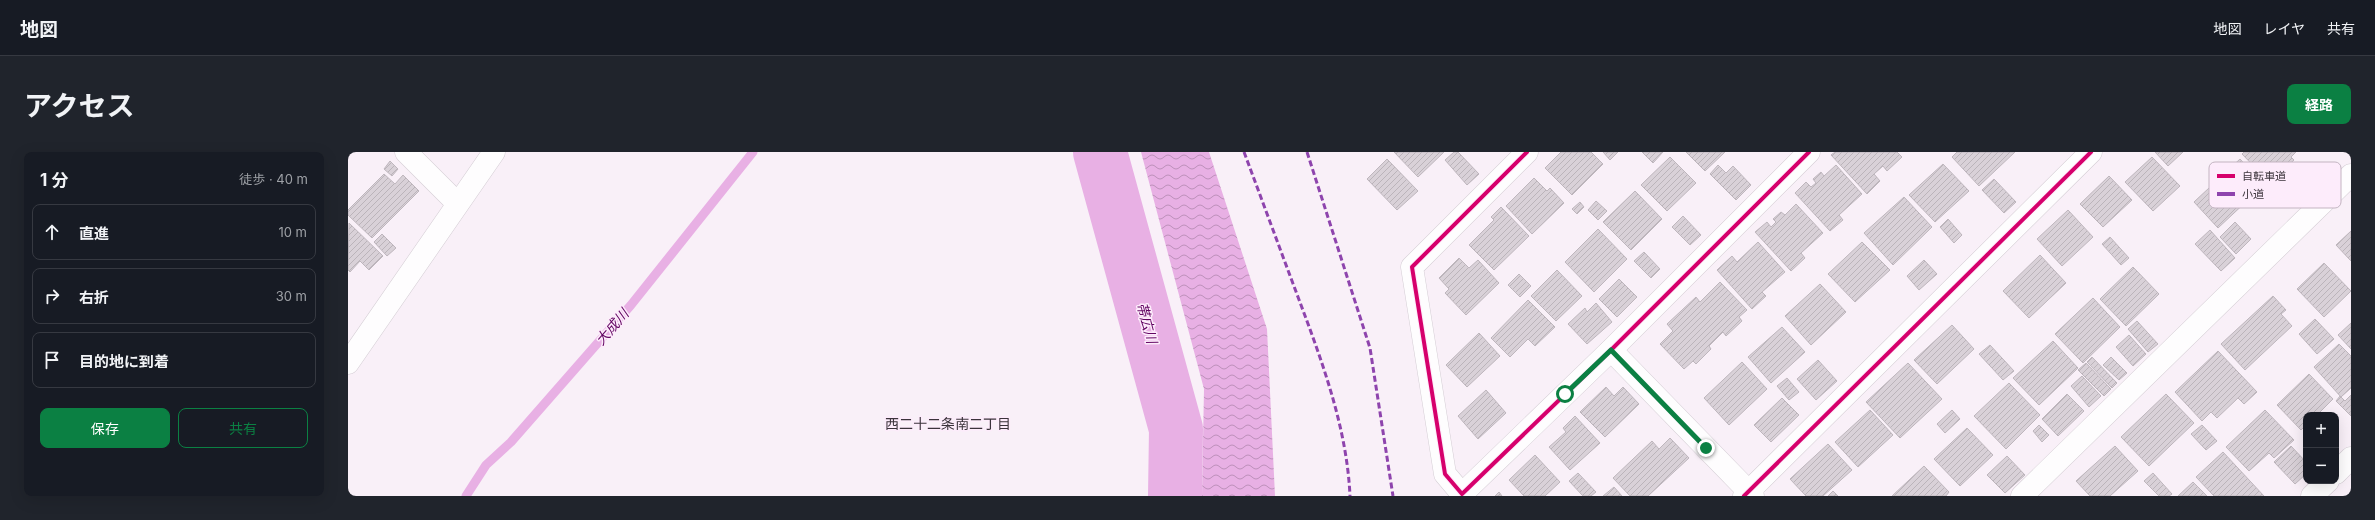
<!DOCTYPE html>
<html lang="ja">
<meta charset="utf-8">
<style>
body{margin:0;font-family:Inter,"Noto Sans JP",sans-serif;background:#20242c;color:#f1f3f6}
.controls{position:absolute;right:12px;bottom:12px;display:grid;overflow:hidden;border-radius:8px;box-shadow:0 4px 16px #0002}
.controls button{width:36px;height:36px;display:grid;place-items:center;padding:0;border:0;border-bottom:1px solid #363941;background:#171b24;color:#f1f3f6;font:20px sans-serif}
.stop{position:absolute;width:12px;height:12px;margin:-9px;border:3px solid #0b8043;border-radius:50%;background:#fff}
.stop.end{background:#0b8043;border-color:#fff;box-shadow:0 1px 4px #0008}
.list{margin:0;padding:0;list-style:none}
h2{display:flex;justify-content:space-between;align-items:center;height:52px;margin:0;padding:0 16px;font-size:17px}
h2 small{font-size:13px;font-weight:400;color:#9ea1a6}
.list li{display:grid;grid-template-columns:26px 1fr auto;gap:12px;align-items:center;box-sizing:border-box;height:56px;margin:0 8px 8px;padding:0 8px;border:1px solid #363941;border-radius:8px}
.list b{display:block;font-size:15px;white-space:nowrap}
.list em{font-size:13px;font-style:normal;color:#9ea1a6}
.actions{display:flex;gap:8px;padding:12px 16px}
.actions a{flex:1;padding:9px 0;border:1px solid #0b8043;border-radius:8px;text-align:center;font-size:14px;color:#0b8043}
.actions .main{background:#0b8043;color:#fff}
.icon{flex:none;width:22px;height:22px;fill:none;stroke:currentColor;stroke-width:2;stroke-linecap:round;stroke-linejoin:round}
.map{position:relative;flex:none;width:2003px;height:344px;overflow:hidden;border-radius:8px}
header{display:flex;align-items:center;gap:24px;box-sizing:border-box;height:56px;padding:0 20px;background:#171b24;border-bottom:1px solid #363941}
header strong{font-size:19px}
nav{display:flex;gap:22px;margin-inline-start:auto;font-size:14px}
.intro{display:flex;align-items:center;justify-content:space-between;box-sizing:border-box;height:96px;padding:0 24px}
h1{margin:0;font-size:28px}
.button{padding:10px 18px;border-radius:8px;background:#0b8043;color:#fff;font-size:14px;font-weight:700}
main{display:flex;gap:24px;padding:0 24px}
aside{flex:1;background:#171b24;border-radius:8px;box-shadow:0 4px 16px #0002}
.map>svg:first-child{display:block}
.water{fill:url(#water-waves)}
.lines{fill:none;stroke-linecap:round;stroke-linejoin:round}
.stream{stroke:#e8b0e4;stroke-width:9}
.river{stroke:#e8b0e4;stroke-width:54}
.building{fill:url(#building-hatch);stroke:#beb6bd}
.minor-casing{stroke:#d4cdd4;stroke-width:23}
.minor{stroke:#fefdfe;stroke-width:22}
.quiet{stroke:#8e44ad;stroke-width:3;stroke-dasharray:6 3;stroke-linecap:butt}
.cycleway-casing{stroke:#fdecfb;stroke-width:6}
.cycleway{stroke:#d6006c;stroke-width:4}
.route{stroke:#0b8043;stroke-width:5}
.labels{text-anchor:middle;stroke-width:3;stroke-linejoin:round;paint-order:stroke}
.water-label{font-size:14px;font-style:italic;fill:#630563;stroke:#fdecfb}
.neighbourhood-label{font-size:14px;fill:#3b333b;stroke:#fdecfb}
.key{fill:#fdecfb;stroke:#c3b4c1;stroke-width:1}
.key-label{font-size:11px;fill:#3b333b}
</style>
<header>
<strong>地図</strong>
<nav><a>地図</a><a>レイヤ</a><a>共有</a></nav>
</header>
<div class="intro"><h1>アクセス</h1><a class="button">経路</a></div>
<main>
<aside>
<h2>1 分<small>徒歩 · 40 m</small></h2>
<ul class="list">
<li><svg class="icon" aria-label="ahead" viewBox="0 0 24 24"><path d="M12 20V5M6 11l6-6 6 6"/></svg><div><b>直進</b></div><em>10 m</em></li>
<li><svg class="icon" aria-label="right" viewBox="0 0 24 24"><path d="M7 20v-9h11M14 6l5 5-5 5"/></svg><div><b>右折</b></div><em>30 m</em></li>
<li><svg class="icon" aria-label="arrive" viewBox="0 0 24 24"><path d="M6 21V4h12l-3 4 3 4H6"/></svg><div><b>目的地に到着</b></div></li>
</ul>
<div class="actions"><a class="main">保存</a><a>共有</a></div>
</aside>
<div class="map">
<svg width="2003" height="344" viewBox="0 0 2003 344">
<defs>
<pattern id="water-waves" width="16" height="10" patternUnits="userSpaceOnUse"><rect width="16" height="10" fill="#e8b0e4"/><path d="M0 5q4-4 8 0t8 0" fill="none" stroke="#bd90ba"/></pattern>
<pattern id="building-hatch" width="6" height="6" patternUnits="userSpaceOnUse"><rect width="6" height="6" fill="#d9d1d8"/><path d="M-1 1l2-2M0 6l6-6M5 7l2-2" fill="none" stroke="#bbb4ba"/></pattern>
</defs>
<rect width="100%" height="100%" fill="#f9f0f8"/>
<path class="water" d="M793,0h68l58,177 8,167h-73l2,-107z"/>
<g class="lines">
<path class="stream" d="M118,344l20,-31 25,-23 120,-137 122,-153"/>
<path class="river" d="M752,0l76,277 -1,67"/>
</g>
<g class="building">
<path d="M1046,0h50l-26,25z"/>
<path d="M1106,0h4l21,22 -12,11 -22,-25z"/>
<path d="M1213,0h30l12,12 -31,31 -27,-27z"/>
<path d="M1255,0h15l-8,8z"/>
<path d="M1294,0h21l-10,11z"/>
<path d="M1338,0h39l-20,19z"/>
<path d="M1487,0h62l5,5 -15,14 -4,-5 -9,8 6,7 -13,13 -36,-39z"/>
<path d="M1609,0h58l-36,34 -27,-29z"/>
<path d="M1807,0h28l-15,14z"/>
<path d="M1896,0h52l-5,5 3,3 -14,13 -3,-4 -11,10 -24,-25z"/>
<path d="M1322,5l26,26 -29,28 -26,-26z"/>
<path d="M1804,5l28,29 -27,25 -28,-29z"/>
<path d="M1039,7l31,32 -21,19 -30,-31z"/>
<path d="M1892,7l24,26 -46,43 -24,-26z"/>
<path d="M42,9l8,8 -6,7 -8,-7z"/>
<path d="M1595,12l26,27 -34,31 -26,-27z"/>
<path d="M1370,13l8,8 7,-7 18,19 -15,15 -26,-26z"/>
<path d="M1488,13l26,29 -23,21 4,5 -13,11 -35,-38 11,-11 5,5 5,-4 -3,-4 8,-7 3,4z"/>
<path d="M36,22l11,10 8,-9 16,16 -47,47 -24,-23v-5z"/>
<path d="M1761,24l23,24 -29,27 -23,-23z"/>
<path d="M1186,26l13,13 3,-3 14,15 -32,31 -26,-28z"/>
<path d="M1646,27l22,23 -12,11 -22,-23z"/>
<path d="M1287,39l27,28 -31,31 -28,-28z"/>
<path d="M1556,45l28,30 -39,38 -29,-32z"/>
<path d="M1248,49l11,10 -9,9 -10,-10z"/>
<path d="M1232,50l4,5 -7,7 -5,-5z"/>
<path d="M1448,52l27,29 -22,20 4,5 -14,13 -36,-39 12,-10 4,5 5,-5 -3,-3 8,-7 4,3z"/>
<path d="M1153,55l28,29 -35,34 -25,-25 25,-25 -3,-3z"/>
<path d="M1720,58l25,27 -31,29 -25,-27z"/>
<path d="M1335,64l18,19 -11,10 -18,-18z"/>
<path d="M1600,67l14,16 -8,8 -14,-16z"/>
<path d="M1887,70l16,17 -15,15 -16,-17z"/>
<path d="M1,71l34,33 -14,14 -9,-9 -10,11 -2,-2z"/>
<path d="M1250,77l29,30 -33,33 -29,-30z"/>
<path d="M1862,78l25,28 -14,13 -26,-27z"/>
<path d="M2003,79v30l-15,-16z"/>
<path d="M34,82l14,14 -9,8 -13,-14z"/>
<path d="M1762,85l19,21 -8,7 -19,-21z"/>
<path d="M1410,90l27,30 -23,20 4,4 -14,13 -35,-39 15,-14 5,6z"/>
<path d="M1514,90l28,28 -35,32 -27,-28z"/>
<path d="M1296,100l16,17 -9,9 -17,-17z"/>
<path d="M1692,103l26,28 -37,35 -26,-27z"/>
<path d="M1111,106l10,10 9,-8 21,23 -33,32 -21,-22 4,-4 -10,-11z"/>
<path d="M1576,108l13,14 -18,16 -12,-14z"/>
<path d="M1976,111l27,28 -27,26 -27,-28z"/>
<path d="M1785,115l26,27 -33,32 -26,-27z"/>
<path d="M1209,118l25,26 -26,25 -25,-25z"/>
<path d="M1171,122l12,12 -11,11 -12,-12z"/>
<path d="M1271,127l18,18 -20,20 -18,-18z"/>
<path d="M1372,130l27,28 -8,7 3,4 -16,15 -3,-4 -14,14 2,3 -15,15 -3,-3 -9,8 -24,-25 13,-13 -6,-7 29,-27 4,5z"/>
<path d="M1472,132l26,28 -35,33 -26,-29z"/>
<path d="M1925,144l13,14 -5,4 11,12 -47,44 -24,-26z"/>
<path d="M1745,146l27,29 -37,36 -28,-29z"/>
<path d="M1180,148l27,27 -20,19 -7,-7 -18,18 -19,-19z"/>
<path d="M1248,151l16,19 -25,22 -19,-20 17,-16 2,4z"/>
<path d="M1967,167l19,20 -17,15 -18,-20z"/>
<path d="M1789,169l21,23 -10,8 -20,-23z"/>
<path d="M2003,171v26l-13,-14z"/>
<path d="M1604,173l22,24 -37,35 -23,-24z"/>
<path d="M1434,175l23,25 -34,31 -23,-26z"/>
<path d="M1131,181l21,23 -33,31 -21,-22z"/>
<path d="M1781,183l17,19 -13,12 -17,-19z"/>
<path d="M1705,189l25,27 -39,37 -26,-27z"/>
<path d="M1991,192l12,12v32l-10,9 -27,-30z"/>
<path d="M1642,193l24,26 -11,9 -24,-26z"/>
<path d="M1870,199l39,41 -13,12 -6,-6 -21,20 -6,-6 -9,9 -27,-29z"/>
<path d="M1744,205l25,26 -5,5 -25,-26z"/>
<path d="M1763,205l16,16 -8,7 -16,-15z"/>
<path d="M1470,208l19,21 -21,19 -19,-21z"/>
<path d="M1394,210l25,27 -38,36 -25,-27z"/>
<path d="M1560,211l34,36 -42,39 -34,-36z"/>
<path d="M1738,211l25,26 -7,7 -26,-26z"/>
<path d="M1961,222l24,25 -16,16h-11v10l-5,5 -24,-25z"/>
<path d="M1734,224l19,20 -12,11 -18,-21z"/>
<path d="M1439,226l12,14 -10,8 -12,-14z"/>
<path d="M1661,231l31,32 -34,34 -32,-33z"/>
<path d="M1258,235l8,9 9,-9 16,17 -34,33 -25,-25z"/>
<path d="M1138,238l20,23 -28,26 -20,-23z"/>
<path d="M1719,242l17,17 -26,25 -16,-17z"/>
<path d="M1818,242l28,29 -45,43 -28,-29z"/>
<path d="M2003,243v21l-15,-15 4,-5 5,5z"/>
<path d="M1434,246l17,17 -28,27 -17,-17z"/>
<path d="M1522,258l23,25 -35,32 -23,-25z"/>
<path d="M1604,258l8,9 -15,14 -8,-9z"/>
<path d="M1917,258l29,30 -20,18 -5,-5 -20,18 -23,-24z"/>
<path d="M1227,264l25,27 -30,27 -21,-23 17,-15 -3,-4z"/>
<path d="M1691,273l10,10 -7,7 -9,-11z"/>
<path d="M1854,273l15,16 -11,9 -15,-16z"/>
<path d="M1619,276l26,27 -33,31 -26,-27z"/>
<path d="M1322,286l19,20 -41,38h-18l-17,-18 39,-37 7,8z"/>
<path d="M1480,292l24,26 -29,26h-17l-16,-17z"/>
<path d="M1767,294l23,25 -28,25h-20l-14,-15z"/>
<path d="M1943,294l15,16v12l-11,10 -21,-22z"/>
<path d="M1875,300l41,44h-50l-18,-19z"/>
<path d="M1187,303l25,27 -15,14h-21l-15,-16z"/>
<path d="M1659,304l18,19 -20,18 -18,-18z"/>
<path d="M1576,314l25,26 -3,4h-54z"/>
<path d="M1230,321l18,19 -5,4h-8l-14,-15z"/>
<path d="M1805,321l19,21 -3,2h-10l-15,-15z"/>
<path d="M1845,330l14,14h-29z"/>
<path d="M1266,335l8,9h-19z"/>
<path d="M1485,339l5,5h-10z"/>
<path d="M1151,340l3,4h-7z"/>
</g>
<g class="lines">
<defs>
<g id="minor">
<path d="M58,0l51,51"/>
<path d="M1179,0l-115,115 33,207 17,20 149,-144 198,-198"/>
<path d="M1263,198l142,146"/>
<path d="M0,211l146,-211"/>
<path d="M1988,321l15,-15"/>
<path d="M1396,344l347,-344"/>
<path d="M1674,344l329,-321"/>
<path d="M1964,344l16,-15"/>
</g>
</defs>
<use href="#minor" class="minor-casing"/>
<use href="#minor" class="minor"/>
<g class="quiet">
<path d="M896,0c18,48 36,97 54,145 24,64 49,131 52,199"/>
<path d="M959,0l63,196 23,148"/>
</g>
<defs>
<g id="cycleway">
<path d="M1179,0l-115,115 33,207 17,20 149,-144 198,-198"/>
<path d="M1396,344l347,-344"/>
</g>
</defs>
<use href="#cycleway" class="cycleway-casing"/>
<use href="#cycleway" class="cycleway"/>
</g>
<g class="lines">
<path class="route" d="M1217,242l46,-44 95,98"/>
</g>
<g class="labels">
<g class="water-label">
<text transform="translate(799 171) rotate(75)" y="5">帯広川</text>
<text transform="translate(264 175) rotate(-49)" y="5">大成川</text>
</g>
<g class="neighbourhood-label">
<text x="600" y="277">西二十二条南二丁目</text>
</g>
</g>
<rect x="1861" y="10" width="132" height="46" rx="6" class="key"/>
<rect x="1869" y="22" width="18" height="4" fill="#d6006c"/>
<rect x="1869" y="40" width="18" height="4" fill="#8e44ad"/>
<g class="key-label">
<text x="1894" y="28">自転車道</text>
<text x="1894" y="46">小道</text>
</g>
</svg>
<div class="controls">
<button>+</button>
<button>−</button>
</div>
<div class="stop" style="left:1217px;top:242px"></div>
<div class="stop end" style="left:1358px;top:296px"></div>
</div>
</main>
